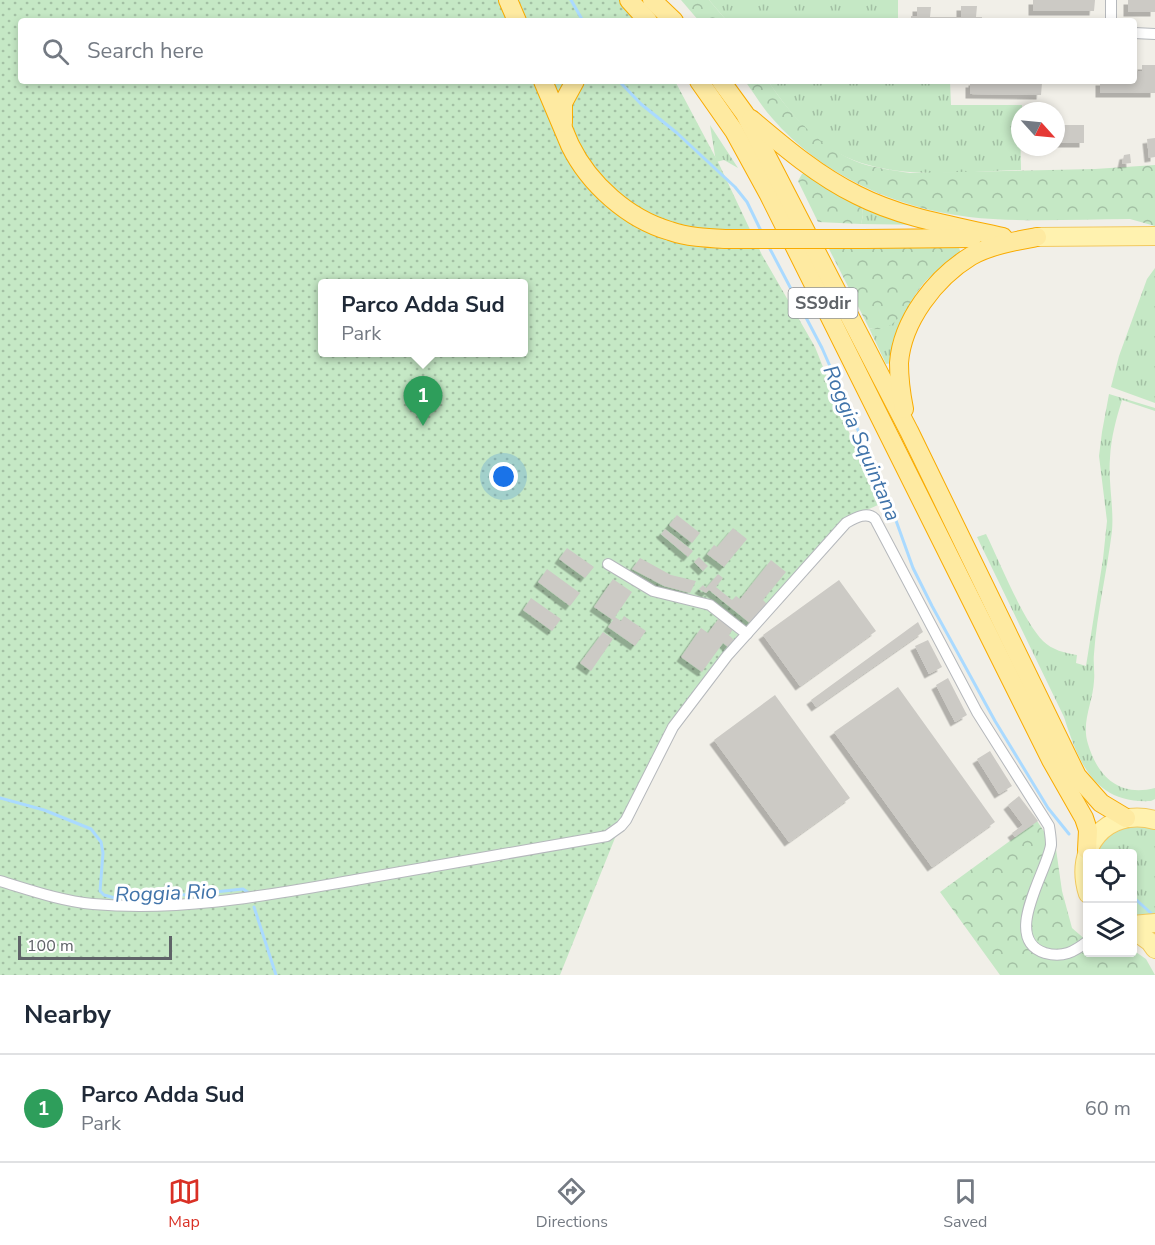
<!DOCTYPE html>
<style>
body{margin:0;font-family:"Nunito Sans",sans-serif;background:#f6f6f7;color:#1f2937}
.controls{position:absolute;right:18px;bottom:18px;display:grid;overflow:hidden;border-radius:6px;box-shadow:0 3px 9px #0003}
.controls button{width:54px;height:54px;display:grid;place-items:center;padding:0;border:0;border-bottom:2px solid #e0e1e3;background:#fff;color:#1f2937;font:30px sans-serif}
.compass{position:absolute;left:1011px;top:102px;width:54px;height:54px;border-radius:50%;background:#fff;box-shadow:0 3px 9px #0003;rotate:117deg}
.scale{position:absolute;left:18px;bottom:15px;width:154px;box-sizing:border-box;padding-left:6px;border:3px solid #5f6368;border-top:0;font-size:16px;line-height:21px;white-space:nowrap;color:#5f6368;-webkit-text-stroke:4px #fff;paint-order:stroke}
.you{position:absolute;left:504px;top:477px;width:21px;height:21px;margin:-15px;border:4px solid #fff;border-radius:50%;background:#1a73e8;box-shadow:0 0 0 9px #1a73e833}
.badge{display:grid;place-items:center;width:39px;height:39px;border-radius:50%;background:#d93025;color:#fff;font-size:20px;font-weight:700}
.pin{position:absolute;translate:-50% -50px;filter:drop-shadow(0 2px 3px #0008)}
.pin::after{content:'';position:absolute;top:32px;width:21px;height:18px;background:inherit;clip-path:polygon(0 0,100% 0,50% 100%)}
.popup{position:absolute;left:318px;top:279px;width:210px;height:78px;box-sizing:border-box;display:grid;place-content:center;border-radius:6px;background:#fff;filter:drop-shadow(0 2px 4px #0005);font-size:20px;white-space:nowrap;color:#747a83}
.popup b{font-size:22px;color:#1f2937}
.popup::after{content:'';position:absolute;left:50%;top:100%;margin-left:-12px;border:12px solid transparent;border-top-color:#fff}
.list{margin:0;padding:0;list-style:none}
h2{display:flex;justify-content:space-between;align-items:center;height:78px;margin:0;padding:0 24px;font-size:26px}
h2 small{font-size:20px;font-weight:400;color:#747a83}
.list li{display:grid;grid-template-columns:39px 1fr auto;gap:18px;align-items:center;box-sizing:border-box;height:108px;padding:0 24px;border-top:2px solid #e0e1e3}
.list b{display:block;font-size:22px;white-space:nowrap}
.list p{margin:0;font-size:20px;white-space:nowrap;color:#747a83}
.list em{font-size:20px;font-style:normal;color:#747a83}
.icon{flex:none;width:33px;height:33px;fill:none;stroke:currentColor;stroke-width:2;stroke-linecap:round;stroke-linejoin:round}
.map{position:relative;flex:none;width:1155px;height:975px;overflow:hidden}
.search{position:absolute;background:#fff;box-shadow:0 3px 9px #0003;left:18px;right:18px;top:18px;height:66px;display:flex;align-items:center;gap:15px;box-sizing:border-box;padding:0 21px;border-radius:6px;color:#747a83;font-size:22px}
.sheet{height:186px;background:#fff}
nav{display:flex;justify-content:space-around;align-items:center;box-sizing:border-box;height:84px;border-top:2px solid #e0e1e3;background:#fff;font-size:16px;color:#747a83}
nav a{display:grid;justify-items:center;gap:3px}
nav .on{color:#d93025}
.map>svg:first-child{display:block}
.grass{fill:url(#grass-tufts)}
.forest{fill:url(#forest-crowns)}
.park{fill:url(#park-dots);fill-rule:evenodd}
.lines{fill:none;stroke-linecap:round;stroke-linejoin:round}
.stream{stroke:#aadaff;stroke-width:3}
.building{fill:#cccac5;filter:url(#shadow)}
.minor-casing{stroke:#b5b8bc;stroke-width:12}
.primary-casing{stroke:#f2c960;stroke-width:20}
.trunk-casing{stroke:#f9ab00;stroke-width:20}
.minor{stroke:#fff;stroke-width:10}
.primary{stroke:#fff2af;stroke-width:18}
.trunk{stroke:#feeaa1;stroke-width:18}
.trunk-bridge-casing{stroke:#f9ab00;stroke-width:20;stroke-linecap:butt}
.trunk-bridge{stroke:#feeaa1;stroke-width:18}
.labels{text-anchor:middle;stroke-width:6;stroke-linejoin:round;paint-order:stroke}
.shield{fill:#fff;stroke:#8f9295;stroke-width:1.5}
.shield-label{font-size:18px;font-weight:bold;fill:#5f6368}
.water-label{font-size:21px;font-style:italic;fill:#4174aa;stroke:#fff}
</style>
<div class="map">
<svg width="1155" height="975" viewBox="0 0 1155 975">
<defs>
<pattern id="grass-tufts" width="24" height="20" patternUnits="userSpaceOnUse" patternTransform="scale(1.5)"><rect width="24" height="20" fill="#c5e8c5"/><path d="M3 7l-1-3M5 7V3M7 7l1-3M15 17l-1-3M17 17v-4M19 17l1-3" fill="none" stroke="#a3c0a4"/></pattern>
<pattern id="forest-crowns" width="20" height="18" patternUnits="userSpaceOnUse" patternTransform="scale(1.5)"><rect width="20" height="18" fill="#c5e8c5"/><path d="M2 6a3 3 0 1 1 6 0M12 15a3 3 0 1 1 6 0" fill="none" stroke="#a3c0a4"/></pattern>
<pattern id="park-dots" width="8" height="8" patternUnits="userSpaceOnUse" patternTransform="scale(1.5)"><rect width="8" height="8" fill="#c5e8c5"/><path d="M2 2h.1M6 6h.1" fill="none" stroke="#a3c0a4" stroke-width="1.8" stroke-linecap="round"/></pattern>
<filter id="shadow"><feDropShadow dx="-4.5" dy="4.5" stdDeviation="0" flood-color="#0004"/></filter>
</defs>
<rect width="100%" height="100%" fill="#f1efe8"/>
<g class="grass">
<path d="M709,0h189v21h-171z"/>
<path d="M768,81h182l1,24h71v6h-2l1,59c-70,2 -156,16 -212,-38 -16,-16 -29,-33 -41,-51z"/>
<path d="M710,125l28,43 -14,-8 -8,2z"/>
<path d="M862,205l68,20 -69,-1 2,-9z"/>
<path d="M1155,268v135l-44,-16 8,-31 28,-77z"/>
<path d="M913,296l-15,36 -6,31 -6,1 -17,-36c20,7 35,-17 44,-32z"/>
<path d="M1109,394l46,14v3l-33,-11c-6,19 -11,38 -12,58 -2,24 4,49 2,73 -5,41 -15,81 -18,123 -1,9 1,18 0,27 -1,21 -13,41 -6,63 10,33 31,53 67,44v11l-4,2c-56,3 -72,-37 -87,-84l-87,-180 9,-3c14,28 36,85 57,107 9,9 22,12 34,14l-1,8 10,3 17,-107 4,-38 -8,-65 3,-24z"/>
<path d="M1117,824h38v96l-22,4 -1,-70h-43z"/>
</g>
<g class="forest">
<path d="M681,0h28l18,21h-28z"/>
<path d="M745,81h23c23,34 49,64 87,80 17,7 37,9 55,12l185,-4 60,-4v61l-25,-7c-52,0 -110,4 -161,-2 -73,-9 -148,-42 -197,-99 -10,-11 -18,-25 -27,-37z"/>
<path d="M809,171l53,34 1,10 -2,9 -43,-2 -20,-41 4,-7z"/>
<path d="M953,244l6,4 2,5c-13,10 -26,18 -37,30 -14,16 -28,54 -55,45l-41,-81z"/>
<path d="M1037,821l19,28 6,42 10,37 15,13 1,11h44l1,-2 13,9 9,16h-155l-60,-83z"/>
</g>
<path class="park" d="M0,0h631l12,21h-622v60h654l44,83 43,91 53,92 63,158 -32,14 -122,135 -57,72 -44,92 -63,157h-560zM322,284h202v68h-202z"/>
<g class="lines">
<g class="stream">
<path d="M571,0l12,21"/>
<path d="M619,81l22,23 36,29 58,54 12,15 15,31"/>
<path d="M769,247l53,101 67,153 24,67 19,38 63,115 53,87 21,26"/>
<path d="M0,798l44,12 47,19 10,13 2,11 -3,38 4,4 11,3 35,-6 36,3 57,-6 6,4"/>
<path d="M1132,896l21,19"/>
<path d="M254,907l22,68"/>
</g>
</g>
<g class="building">
<path d="M1033,0h62l-1,11h-61z"/>
<rect x="1128" y="0" width="27" height="12"/>
<path d="M961,6h16l-1,11h6v4h-71v-5h6v-9h14l-1,10h31z"/>
<path d="M1142,65h13v28h-55v-12h34v-10h8z"/>
<path d="M973,81l45,2v-2h20v2h4l-1,12 -71,-1v-11h3z"/>
<rect x="1056" y="125" width="28" height="18"/>
<path d="M1155,138v19l-6,1 -2,-19z"/>
<path d="M1130,154l1,9 -9,1 2,-9z"/>
<path d="M677,515l23,18 -8,10 -23,-18z"/>
<path d="M733,528l14,11 -23,28 -17,-13 7,-9 3,2z"/>
<path d="M665,529l28,22 -5,6 -27,-23z"/>
<path d="M567,548l27,19 -9,11 -26,-19z"/>
<path d="M699,557l9,9 -5,5 -9,-9z"/>
<path d="M640,558l31,17 25,6 -6,12 -26,-7 -32,-17z"/>
<path d="M771,560l15,12 -23,28 4,4 -16,20 -42,-34 -3,3 -7,-4 4,-4 3,3 12,-14 5,4 -7,9 16,13 4,-4 4,3z"/>
<path d="M547,569l33,24 -10,13 -32,-24z"/>
<path d="M613,579l19,13 -17,25 6,4 3,-5 22,15 -11,15 -27,-19 5,-7 -19,-13z"/>
<path d="M839,580l37,51 -76,55 -37,-51z"/>
<path d="M531,598l30,21 -9,12 -29,-21z"/>
<path d="M719,618l15,10 -5,7 5,5 -6,7 -5,-4 -21,29 -21,-15 20,-29 7,5z"/>
<path d="M918,622l5,10 -107,75 -5,-7z"/>
<path d="M603,632l10,7 -22,32 -11,-8z"/>
<path d="M928,640l14,27 -13,7 -14,-28z"/>
<path d="M948,678l19,37 -12,7 -19,-37z"/>
<path d="M898,687l97,135 -63,45 -98,-135z"/>
<path d="M775,695l75,103 -61,44 -75,-102z"/>
<path d="M990,751l22,35 -13,8 -22,-35z"/>
<path d="M1019,796l19,25 -23,16 -3,-4 11,-8 -15,-20z"/>
</g>
<g class="lines">
<defs>
<g id="minor">
<path d="M1111,0v21"/>
<path d="M1134,33l21,1"/>
<path d="M608,564l45,27 57,14 37,29"/>
<path d="M0,881c30,9 61,20 93,23 89,8 175,-9 262,-24 84,-15 168,-29 252,-44l14,-10 5,-6 47,-93 54,-71 119,-133c9,-5 21,-12 29,-4l102,193 72,114c1,7 2,12 2,19 -4,27 -50,94 -6,108 18,5 29,-1 43,-12"/>
</g>
<g id="primary">
<path d="M1037,237l118,-1"/>
<path d="M1088,894c-15,-46 18,-87 67,-74"/>
<path d="M1132,925l23,-2"/>
<path d="M1132,929l18,13 5,7"/>
</g>
<g id="trunk">
<path d="M508,0l9,21"/>
<path d="M629,0l19,21"/>
<path d="M652,0l22,21"/>
<path d="M543,81c9,21 18,43 27,64 19,39 58,74 100,86 17,6 36,7 55,8"/>
<path d="M699,81l35,50 35,64 282,565 33,58 4,12 -1,20"/>
<path d="M721,81l24,33 164,317 168,345 24,27 25,15"/>
<path d="M751,119c33,28 67,57 106,76 45,23 97,31 146,42"/>
<path d="M563,123v-20l12,-22"/>
<path d="M863,239l109,-1"/>
<path d="M904,409c-3,-15 -5,-30 -5,-46 3,-42 36,-85 72,-107 20,-11 44,-15 66,-19"/>
</g>
</defs>
<use href="#minor" class="minor-casing"/>
<use href="#primary" class="primary-casing"/>
<use href="#trunk" class="trunk-casing"/>
<use href="#minor" class="minor"/>
<use href="#primary" class="primary"/>
<use href="#trunk" class="trunk"/>
<defs>
<path id="trunk-bridge" d="M725,239h138"/>
</defs>
<use href="#trunk-bridge" class="trunk-bridge-casing"/>
<use href="#trunk-bridge" class="trunk-bridge"/>
</g>
<g class="labels">
<rect class="shield" x="788.5" y="288" width="69" height="30" rx="4.5"/>
<g class="shield-label">
<text x="823" y="309">SS9dir</text>
</g>
<g class="water-label">
<text transform="translate(862 443) rotate(67)" y="7">Roggia Squintana</text>
<text transform="translate(166 893) rotate(-2)" y="7">Roggia Rio</text>
</g>
</g>
</svg>
<div class="controls">
<button><svg class="icon" aria-label="locate" viewBox="0 0 24 24"><circle cx="12" cy="12" r="6"/><path d="M12 2v4M12 18v4M2 12h4M18 12h4"/></svg></button>
<button><svg class="icon" aria-label="layers" viewBox="0 0 24 24"><path d="M12 4l9 5-9 5-9-5zM3 14l9 5 9-5"/></svg></button>
</div>
<svg class="compass" viewBox="-18 -18 36 36"><path d="M0-13l5 13h-10z" fill="#e53935"/><path d="M0 13l5-13h-10z" fill="#747a83"/></svg>
<div class="scale">100 m</div>
<div class="you"></div>
<div class="pin badge" style="left:423px;top:426px;background:#2e9e5b">1</div>
<div class="popup"><b>Parco Adda Sud</b>Park</div>
<div class="search"><svg class="icon" aria-label="search" viewBox="0 0 24 24"><circle cx="10" cy="10" r="6"/><path d="M15 15l6 6"/></svg>Search here</div>
</div>
<section class="sheet">
<h2>Nearby<small></small></h2>
<ul class="list">
<li><span class="badge" style="background:#2e9e5b">1</span><div><b>Parco Adda Sud</b><p>Park</p></div><em>60 m</em></li>
</ul>
</section>
<nav>
<a class="on"><svg class="icon" aria-label="map" viewBox="0 0 24 24"><path d="M3 6l6-2 6 2 6-2v14l-6 2-6-2-6 2zM9 4v14M15 6v14"/></svg>Map</a>
<a><svg class="icon" aria-label="directions" viewBox="0 0 24 24"><path d="M12 3l9 9-9 9-9-9zM9 14v-3h6M13 9l2 2-2 2"/></svg>Directions</a>
<a><svg class="icon" aria-label="saved" viewBox="0 0 24 24"><path d="M7 4h10v16l-5-4-5 4z"/></svg>Saved</a>
</nav>
